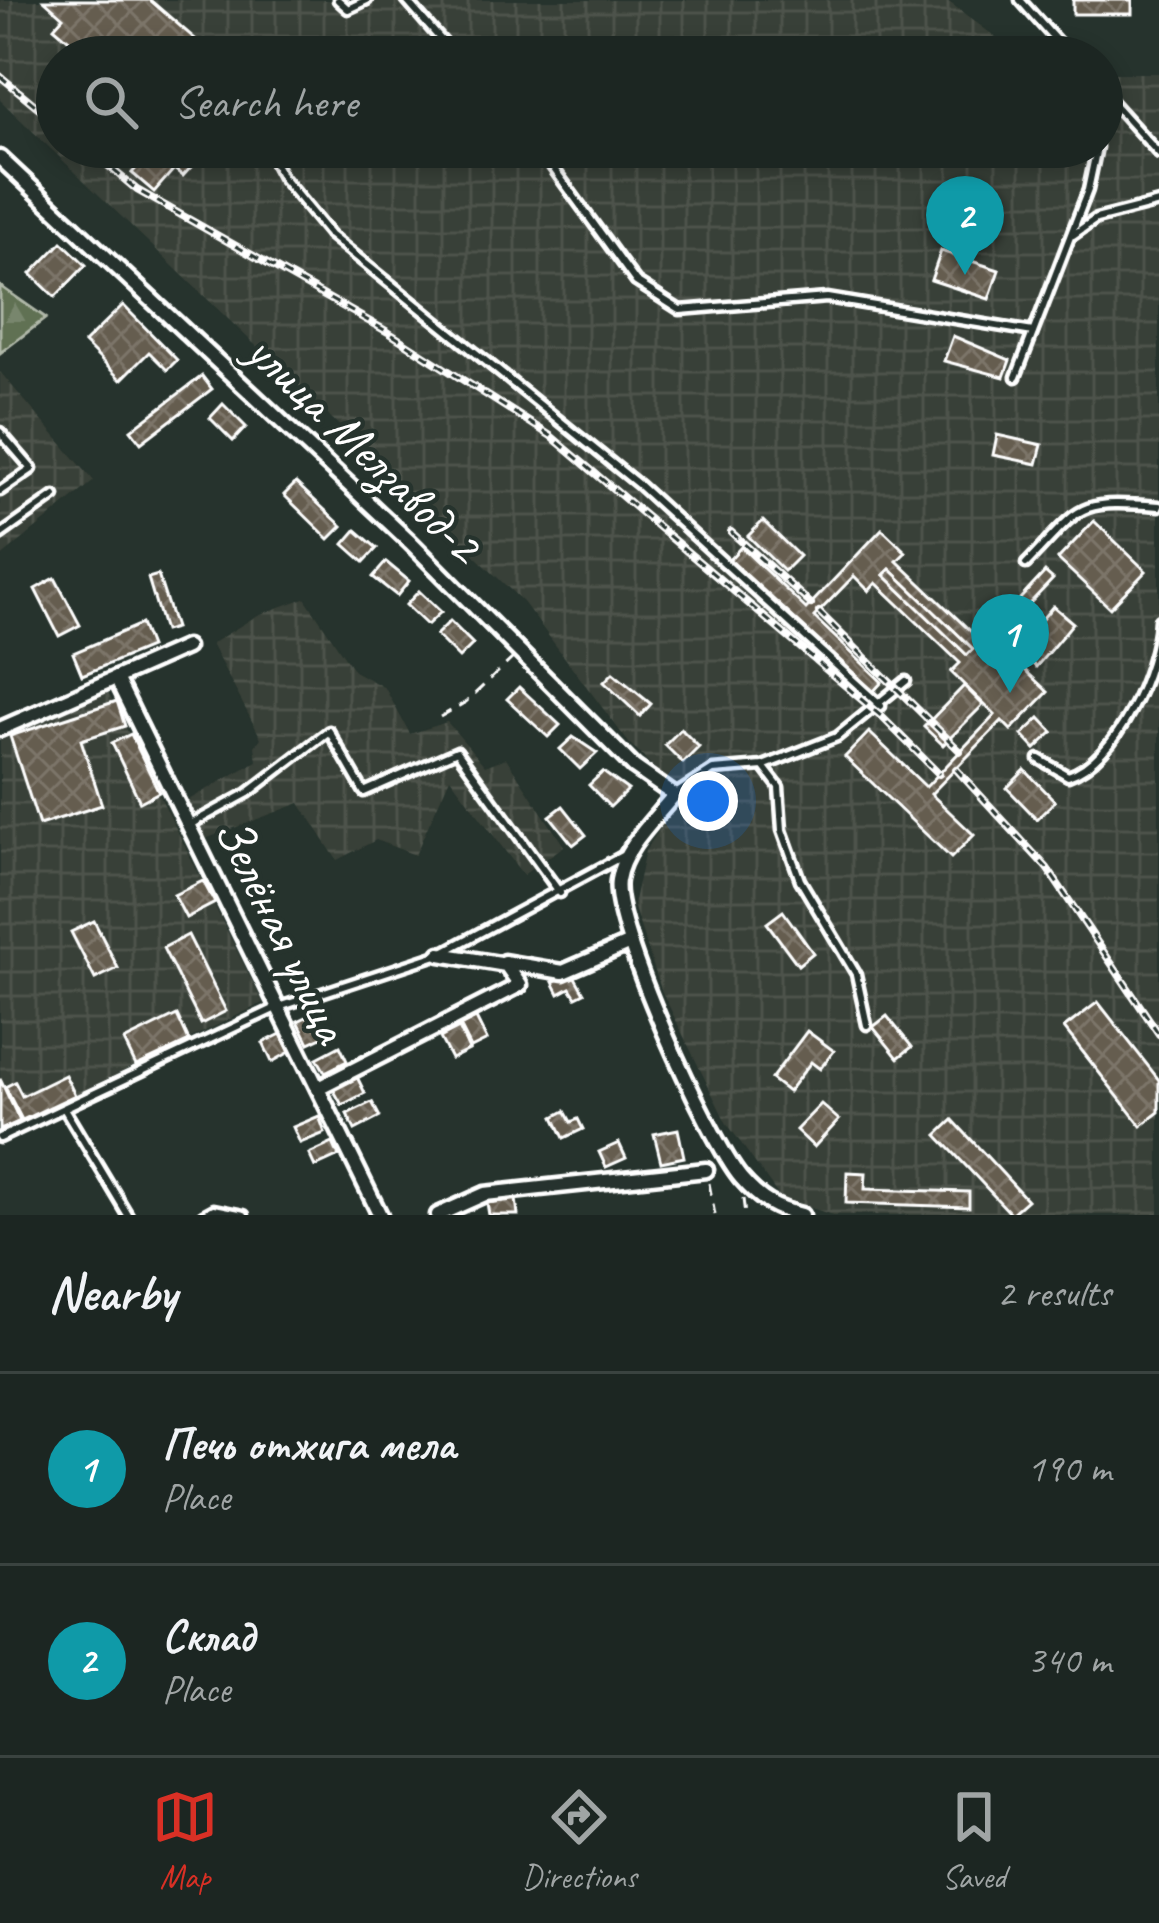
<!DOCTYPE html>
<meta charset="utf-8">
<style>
body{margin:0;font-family:Caveat,sans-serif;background:#252e2a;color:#f1f3f6}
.you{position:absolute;left:708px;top:801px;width:42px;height:42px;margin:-30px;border:9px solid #fff;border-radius:50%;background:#1a73e8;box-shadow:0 0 0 18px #1a73e833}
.badge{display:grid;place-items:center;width:78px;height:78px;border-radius:50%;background:#d93025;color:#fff;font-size:39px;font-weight:700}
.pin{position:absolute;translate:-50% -99px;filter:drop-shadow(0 3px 6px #0008)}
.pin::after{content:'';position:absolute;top:63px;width:42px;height:36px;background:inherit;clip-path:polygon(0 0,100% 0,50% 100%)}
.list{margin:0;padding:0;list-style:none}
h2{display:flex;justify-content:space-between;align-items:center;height:156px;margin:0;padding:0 48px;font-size:51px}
h2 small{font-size:39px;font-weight:400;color:#a0a5a5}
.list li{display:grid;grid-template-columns:78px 1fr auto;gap:36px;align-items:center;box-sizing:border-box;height:192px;padding:0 48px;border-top:3px solid #3a4340}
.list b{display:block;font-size:45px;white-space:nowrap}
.list p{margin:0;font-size:39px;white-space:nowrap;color:#a0a5a5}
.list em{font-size:39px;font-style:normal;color:#a0a5a5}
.icon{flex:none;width:66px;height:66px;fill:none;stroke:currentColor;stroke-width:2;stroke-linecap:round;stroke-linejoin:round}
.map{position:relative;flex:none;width:1159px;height:1215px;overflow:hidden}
.search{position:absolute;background:#1c2622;box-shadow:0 6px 18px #0003;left:36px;right:36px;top:36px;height:132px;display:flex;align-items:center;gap:30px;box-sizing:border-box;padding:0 42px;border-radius:66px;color:#a0a5a5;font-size:45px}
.sheet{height:540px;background:#1c2622}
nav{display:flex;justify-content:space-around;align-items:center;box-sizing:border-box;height:168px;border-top:3px solid #3a4340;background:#1c2622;font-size:33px;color:#a0a5a5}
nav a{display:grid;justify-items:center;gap:6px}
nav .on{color:#d93025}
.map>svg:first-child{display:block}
.industrial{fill:url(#industrial-grid)}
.forest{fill:url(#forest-firs);stroke:#b0b8a9;stroke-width:3}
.building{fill:url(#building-cross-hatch);stroke:#fff;stroke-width:3;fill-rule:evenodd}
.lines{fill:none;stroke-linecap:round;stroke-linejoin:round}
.service-casing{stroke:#fff;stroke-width:15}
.minor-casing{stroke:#fff;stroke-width:21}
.path{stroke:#fff;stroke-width:3;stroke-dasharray:12 9;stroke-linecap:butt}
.service{stroke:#26332d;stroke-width:6}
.minor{stroke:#26332d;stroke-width:12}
.rail-casing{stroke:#fff;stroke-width:8}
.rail{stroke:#26332d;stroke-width:3;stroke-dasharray:9;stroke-linecap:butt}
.labels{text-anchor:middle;stroke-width:9;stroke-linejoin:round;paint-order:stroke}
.street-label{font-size:51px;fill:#fff;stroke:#26332d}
</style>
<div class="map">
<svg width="1159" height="1215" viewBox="0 0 1159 1215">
<defs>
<pattern id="industrial-grid" width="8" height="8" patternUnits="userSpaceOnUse" patternTransform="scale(3)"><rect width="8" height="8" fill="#394037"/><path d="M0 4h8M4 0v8" fill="none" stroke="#4d534b"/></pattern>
<pattern id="forest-firs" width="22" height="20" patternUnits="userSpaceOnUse" patternTransform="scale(3)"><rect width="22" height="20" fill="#607153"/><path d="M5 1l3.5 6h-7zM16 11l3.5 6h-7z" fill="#78866d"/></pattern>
<pattern id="building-cross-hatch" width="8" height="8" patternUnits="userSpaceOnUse" patternTransform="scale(3)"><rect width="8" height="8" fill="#655d4f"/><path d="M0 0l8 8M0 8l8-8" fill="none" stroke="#7c7569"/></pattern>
</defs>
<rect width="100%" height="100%" fill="#26332d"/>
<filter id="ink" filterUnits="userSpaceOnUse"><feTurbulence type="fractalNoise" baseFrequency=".00833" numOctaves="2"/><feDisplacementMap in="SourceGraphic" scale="24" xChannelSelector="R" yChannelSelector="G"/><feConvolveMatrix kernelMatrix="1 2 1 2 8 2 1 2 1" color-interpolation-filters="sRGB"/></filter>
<g filter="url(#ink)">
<g class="industrial">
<path d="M0,0h946l76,57h-965v90h1045v-74h57v1142h-326l-53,-17 -54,-76 -64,-130 -29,-87 12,-54 37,-55 -53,-53 -106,-141 -523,-502z"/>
<path d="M0,372l94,109 -94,77z"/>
<path d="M305,598l49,73 31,17 25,46 37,-12 38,44 21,-8 58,88 -41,29 -73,-98 -35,78 -39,-15 -39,20 -37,-57 -95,36 -18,-38 70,-40 -2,-15 6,-8 -50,-94 47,-29z"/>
<path d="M108,692l155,311 -263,128v-390z"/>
</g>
<path class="forest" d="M0,286l46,32 -46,35z"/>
<g class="building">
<path d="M44,0h106l66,57h-127l-35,-30 9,-10z"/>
<rect x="1073" y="0" width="59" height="14"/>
<path d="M155,147h54l-26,29 -9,-7 -20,23 -22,-19z"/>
<path d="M62,242l24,23 -31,32 -24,-23z"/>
<path d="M941,251l58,19 -10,29 -58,-19z"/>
<path d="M123,305l54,55 -10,10 -18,-18 -28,28 -37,-37z"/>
<path d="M953,336l57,24 -6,17 -60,-16z"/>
<path d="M202,376l10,13 -71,54 -10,-13z"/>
<path d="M223,404l23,23 -13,14 -23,-23z"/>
<path d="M997,435l45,10 -5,19 -44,-9z"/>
<path d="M296,483l46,43 -13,13 -45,-44z"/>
<path d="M763,521l36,35 -15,15 -36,-35z"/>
<path d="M1094,521l52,50 -36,37 -52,-49z"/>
<path d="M882,529l24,23 -9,9 84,80 64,-69 8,7 -59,62 54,51 -37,38 -9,-9 -71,73 43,41 -23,23 -106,-101 24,-25 57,55 69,-72 -44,-43 9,-9 -84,-80 -7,8 -15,-15 -40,41 68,65 -11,12 -142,-134 12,-13 65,62zM890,569l83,80 -6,6 -83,-80z"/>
<path d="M356,530l21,18 -13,14 -20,-18z"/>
<path d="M386,562l23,19 -12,15 -24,-19z"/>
<path d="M890,569l83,80 -6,6 -83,-80z"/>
<path d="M158,575l17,53 -11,3 -16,-53z"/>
<path d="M55,578l25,47 -21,11 -24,-47z"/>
<path d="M419,591l22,21 -14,13 -21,-20z"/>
<path d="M1053,606l20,17 -37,44 -20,-17z"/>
<path d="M450,621l23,23 -14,14 -23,-23z"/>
<path d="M141,624l9,23 -68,28 -9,-22z"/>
<path d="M613,673l38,31 -11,12 -36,-34z"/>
<path d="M964,686l19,19 -40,40 -19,-18z"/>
<path d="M519,687l41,38 -12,12 -41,-38z"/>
<path d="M117,701l8,25 -44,14 21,65 -63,20 -29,-89z"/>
<path d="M1040,718l13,14 -18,17 -13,-14z"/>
<path d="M681,729l18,18 -16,16 -18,-18z"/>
<path d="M131,734l28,58 -19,10 -28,-59z"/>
<path d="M573,737l24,16 -17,16 -20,-20z"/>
<path d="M1025,770l30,31 -18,18 -30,-31z"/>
<path d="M603,772l25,18 -18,17 -21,-22z"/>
<path d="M563,806l23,29 -13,10 -23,-29z"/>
<path d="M203,881l12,22 -29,15 -12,-23z"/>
<path d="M783,911l30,42 -15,12 -31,-42z"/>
<path d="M94,921l24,47 -23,11 -24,-47z"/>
<path d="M188,935l38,76 -25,13 -38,-76z"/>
<path d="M572,972l12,21 -8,4 -6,-9 -11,6 -6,-12z"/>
<path d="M1098,1002l61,78v32l-18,14 -77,-98z"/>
<path d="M313,1014l11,22 -15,7 -11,-22z"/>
<path d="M177,1015l12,26 -53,25 -12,-25z"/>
<path d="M887,1016l25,31 -14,11 -25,-31z"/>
<path d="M476,1018l11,22 -16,8 -11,-22z"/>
<path d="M459,1028l10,22 -18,9 -11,-21z"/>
<path d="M807,1031l27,20 -14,18 -9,-7 -23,30 -17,-13z"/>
<path d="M281,1034l9,18 -18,10 -9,-19z"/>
<path d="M340,1046l7,15 -22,11 -8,-14z"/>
<path d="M65,1075l10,20 -53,25 -17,-33 10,-5 7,14z"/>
<path d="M357,1077l8,16 -23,12 -9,-16z"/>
<path d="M0,1079l20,42 -20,9z"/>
<path d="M372,1102l8,15 -25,13 -8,-16z"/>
<path d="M821,1104l18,16 -25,27 -18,-17z"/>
<path d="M565,1111l6,11 7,-3 5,10 -19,9 -10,-21z"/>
<path d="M319,1116l6,17 -25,10 -7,-16z"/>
<path d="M953,1120l74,80 -16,14 -74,-79z"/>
<path d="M678,1129l6,28 -23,5 -7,-28z"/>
<path d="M333,1143l6,13 -24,11 -6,-13z"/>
<path d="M619,1143l7,15 -20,9 -7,-15z"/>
<path d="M847,1172l19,1 -1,16 104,3v15l-123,-4z"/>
<path d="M516,1199l2,16h-29l-2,-12z"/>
</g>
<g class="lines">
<defs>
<g id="service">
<path d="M338,0l10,9 19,-9"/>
<path d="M406,0l50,57"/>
<path d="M1020,0l51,57"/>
<path d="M1102,91l57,63"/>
<path d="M266,147l16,30 48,58 309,250 242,221"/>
<path d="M538,147l98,135 44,28 147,-12 206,34"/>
<path d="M1073,235l23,-16 63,-16"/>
<path d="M1016,377l72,-187 9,-43"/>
<path d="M0,432l32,37 -32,22"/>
<path d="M0,535l55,-39"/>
<path d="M1026,564c57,-59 48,-64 133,-58"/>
<path d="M1039,759l29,17c49,-16 89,-107 91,-156"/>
<path d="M763,766l16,21 3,43 18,50 56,94 11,51"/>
<path d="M674,795l39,-25 50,-4 74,-29 69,-56"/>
<path d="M191,824l57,-31 81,-62 35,61 93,-41 103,142"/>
<path d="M65,1110l63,105"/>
<path d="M0,1138l276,-130 164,-54 186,-100"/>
<path d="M203,1215l11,-6 30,6"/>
</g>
<g id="minor">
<path d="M0,158l410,384 224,225 40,28c-20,25 -51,53 -56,85 -8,45 91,260 123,298 19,22 34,31 61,37"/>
<path d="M116,678l264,537"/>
<path d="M0,729l186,-82"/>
<path d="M504,962l59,10 67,-29"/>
<path d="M318,1088l202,-103 -14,-20 -66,-11"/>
<path d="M438,1215l47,-21 221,-24"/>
</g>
</defs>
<use href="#service" class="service-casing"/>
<use href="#minor" class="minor-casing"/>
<g class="path">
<path d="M440,717l26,-15 47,-44"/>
<path d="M709,1183l6,32"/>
<path d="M743,1199l2,16"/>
</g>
<use href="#service" class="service"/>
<use href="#minor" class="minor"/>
<defs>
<g id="rail">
<path d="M0,76l57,47"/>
<path d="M86,147l51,43 251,142 163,104 330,280 58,58"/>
<path d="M731,532l80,72"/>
<path d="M819,612l141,139"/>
<path d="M956,769l91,99 112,166"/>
</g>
</defs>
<use href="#rail" class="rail-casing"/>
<use href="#rail" class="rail"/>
</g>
</g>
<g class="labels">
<g class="street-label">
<text transform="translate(365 447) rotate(44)" y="18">улица Мелзавод-2</text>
<text transform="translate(283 929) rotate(64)" y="18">Зелёная улица</text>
</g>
</g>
</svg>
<div class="you"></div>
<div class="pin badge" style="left:1010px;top:693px;background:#0f9aa8">1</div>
<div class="pin badge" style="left:965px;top:275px;background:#0f9aa8">2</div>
<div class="search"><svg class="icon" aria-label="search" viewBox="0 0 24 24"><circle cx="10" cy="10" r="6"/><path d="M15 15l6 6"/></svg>Search here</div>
</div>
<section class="sheet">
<h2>Nearby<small>2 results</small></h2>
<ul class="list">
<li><span class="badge" style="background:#0f9aa8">1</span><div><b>Печь отжига мела</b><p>Place</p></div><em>190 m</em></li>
<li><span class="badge" style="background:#0f9aa8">2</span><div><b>Склад</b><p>Place</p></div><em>340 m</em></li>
</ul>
</section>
<nav>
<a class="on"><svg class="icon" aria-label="map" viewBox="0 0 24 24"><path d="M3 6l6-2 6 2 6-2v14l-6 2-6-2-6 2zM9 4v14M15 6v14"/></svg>Map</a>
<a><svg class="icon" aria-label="directions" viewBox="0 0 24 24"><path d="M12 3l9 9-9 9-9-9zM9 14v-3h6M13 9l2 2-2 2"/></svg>Directions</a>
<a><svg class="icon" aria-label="saved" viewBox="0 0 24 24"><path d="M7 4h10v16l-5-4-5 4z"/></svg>Saved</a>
</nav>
